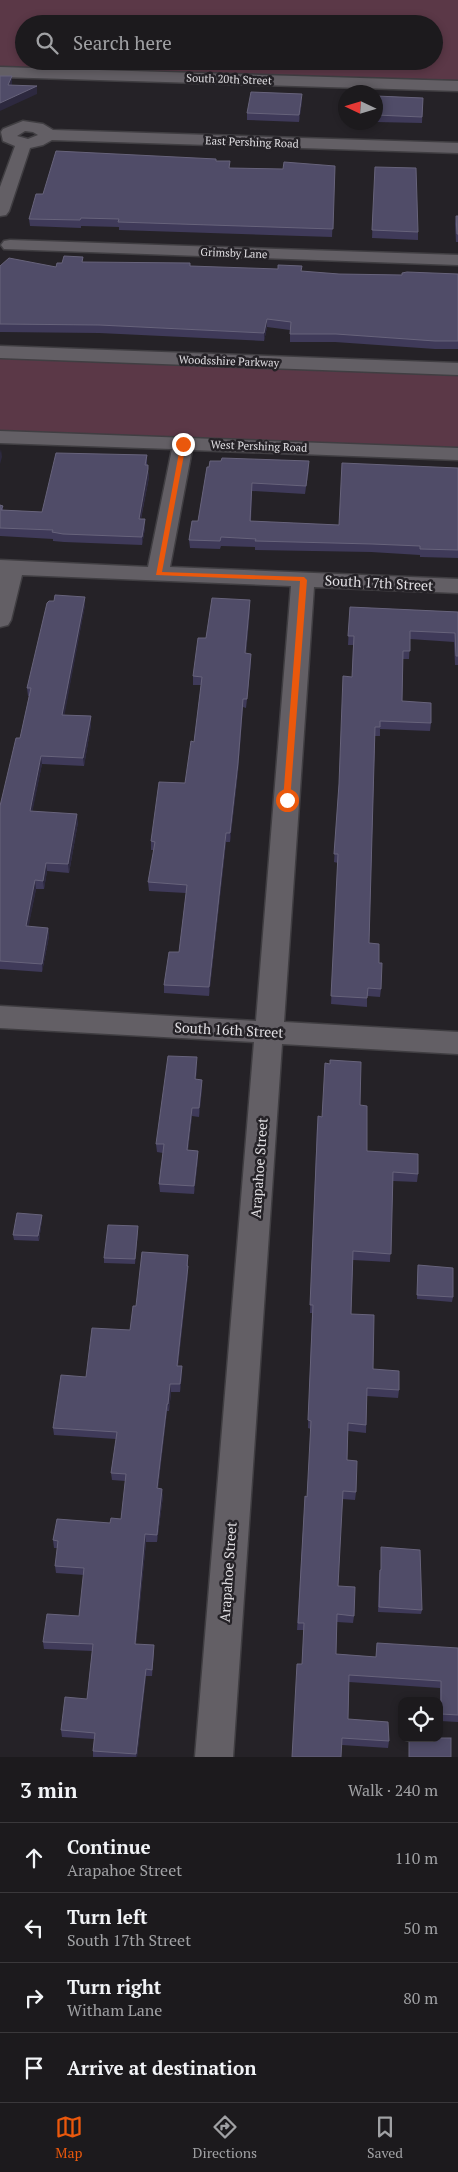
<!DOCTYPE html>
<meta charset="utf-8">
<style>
body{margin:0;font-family:"PT Serif",serif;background:#252326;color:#f1f3f6}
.controls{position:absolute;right:15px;bottom:15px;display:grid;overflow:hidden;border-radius:10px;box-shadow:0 2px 8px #0003}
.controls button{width:45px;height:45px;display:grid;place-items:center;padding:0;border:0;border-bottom:1px solid #3a383b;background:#1c1a1d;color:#f1f3f6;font:25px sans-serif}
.compass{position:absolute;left:338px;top:85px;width:45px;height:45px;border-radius:50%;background:#1c1a1d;box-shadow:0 2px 8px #0003;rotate:274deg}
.stop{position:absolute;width:15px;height:15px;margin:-11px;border:4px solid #ea580c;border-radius:50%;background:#fff}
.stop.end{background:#ea580c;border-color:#fff;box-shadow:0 1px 5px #0008}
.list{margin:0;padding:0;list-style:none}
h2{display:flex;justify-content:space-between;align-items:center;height:65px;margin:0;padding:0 20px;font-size:21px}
h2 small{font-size:16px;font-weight:400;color:#a0a1a4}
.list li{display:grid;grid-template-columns:32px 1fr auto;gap:15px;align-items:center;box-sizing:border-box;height:70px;padding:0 20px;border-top:1px solid #3a383b}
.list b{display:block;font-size:19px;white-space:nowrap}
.list p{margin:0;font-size:16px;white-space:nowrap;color:#a0a1a4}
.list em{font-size:16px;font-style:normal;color:#a0a1a4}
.icon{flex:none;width:28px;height:28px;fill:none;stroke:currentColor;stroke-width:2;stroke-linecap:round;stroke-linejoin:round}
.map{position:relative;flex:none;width:458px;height:1757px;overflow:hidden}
.search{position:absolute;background:#1c1a1d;box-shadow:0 2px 8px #0003;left:15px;right:15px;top:15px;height:55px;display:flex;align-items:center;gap:12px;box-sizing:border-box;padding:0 18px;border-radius:28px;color:#a0a1a4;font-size:19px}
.sheet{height:345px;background:#1c1a1d}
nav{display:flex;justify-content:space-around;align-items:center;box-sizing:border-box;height:70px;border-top:1px solid #3a383b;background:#1c1a1d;font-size:14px;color:#a0a1a4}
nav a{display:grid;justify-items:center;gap:2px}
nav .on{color:#ea580c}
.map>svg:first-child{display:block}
.green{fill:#5b3847;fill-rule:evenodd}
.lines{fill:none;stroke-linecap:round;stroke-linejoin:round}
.minor-casing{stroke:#403e42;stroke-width:3}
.minor{fill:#635f65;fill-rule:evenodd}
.wall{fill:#3f3a59}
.shaded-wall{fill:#2d293f}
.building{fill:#504c68;stroke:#67637b}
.route{fill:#ea580c}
.labels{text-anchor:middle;stroke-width:5;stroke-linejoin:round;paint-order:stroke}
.far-street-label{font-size:11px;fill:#e0dee2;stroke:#252227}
.street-label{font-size:14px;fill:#e0dee2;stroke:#252227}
</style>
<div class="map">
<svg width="458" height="1757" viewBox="0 0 458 1757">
<rect width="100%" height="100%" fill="#252227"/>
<g class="green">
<path d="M0,0h458v80l-458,-13zM24,24h410v37h-410z"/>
<path d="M0,352l458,17v85l-458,-17z"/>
</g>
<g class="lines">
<defs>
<g id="minor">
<path d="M0,67l458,14v10l-458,-14z"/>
<path d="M23,121l20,3 10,6 405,13v10l-406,-13 -9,5 -13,3 -21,63 -3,4 -6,1v-29l15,-41 -12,-5 -2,-9 2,-3zM25,131l8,1 5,3 -10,4 -11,-3z"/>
<path d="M10,240l448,15v10l-454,-16 -3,-4 3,-4z"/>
<path d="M0,346l458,17v12l-458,-17z"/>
<path d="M0,431l458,17v12l-266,-10 -22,117 288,12v14l-144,-6 -30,435 174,10v22l-176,-10 -49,713h-38l59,-715 -254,-14v-22l256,15 35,-435 -269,-11 -11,45 -3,5 -8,2v-67l148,7 24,-118 -172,-6z"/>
</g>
</defs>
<use href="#minor" class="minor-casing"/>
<use href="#minor" class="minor"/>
</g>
<g class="wall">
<path d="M376,96l47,2 -1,25 -46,-1z"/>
<path d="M302,101l-3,21 -52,-2v-7z"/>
<path d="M216,161l14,7 53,1 52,-3 -3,71 -213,-7v-3l-38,-1v2l-51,-2 -1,-7 14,-25z"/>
<path d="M375,167l43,65v8l-46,-2z"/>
<path d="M456,216h2v26h-2l-1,-18z"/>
<path d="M83,262l107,4 149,8 63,1 56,-1v75h-23l-100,-7h-45v-12l-23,-3 -3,14 -165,-8 -99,-1v-66l56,1 6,-4z"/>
<path d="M147,455v10l2,12 -8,42 4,9 -3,17 -78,-3 -11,-1v-2l-53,-3v-31l3,1v4l39,2z"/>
<path d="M207,467l102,2 -4,25 -53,-3 -1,30 88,4 119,-57v90l-38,-1v-2l-49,-3 -116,-2v-3l-34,-1 -1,3 -30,-1 -1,-8 9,-19z"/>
<path d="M85,605l-21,110 27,1v9l-7,41 -42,-2 -10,47 46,11 -9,51 -22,-2 -3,18h-8l-8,38 20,1 1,8 -7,36 -42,-3v-163l20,-68 9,-42h-1l-1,-8z"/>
<path d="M350,607l108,5v53h-3l-1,-23 -44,-3 -1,20h-6l-1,42 29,22 -1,8 -50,-2v7h-5l-6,207 10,20 2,26 -1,8 -13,-1v11l-36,-3 7,-141 -4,-1 5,-73 13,-112 1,-32h-5z"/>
<path d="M250,609l-4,45 5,9 -5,45 -3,-1 -5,65 -8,70h-4l-17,154 -45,-3v-8l15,-33 7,-59 -37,-2 -1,-9 6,-32h-3v-9l34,-58 9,-41 7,-57h-8v-9l13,-38z"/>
<path d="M197,1066l-1,13 6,1v8l-3,29 -7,-1 -4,34 10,1v8l-4,35 -34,-2 -1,-8 4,-31 -6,-1 -1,-8z"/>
<path d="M360,1105l7,46 51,23 -1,8 -24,-1 -3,81 -37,-2 -2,54 22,55 26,21 -1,8 -31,-2 -1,37 -18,-2 -1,29 9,32 -1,8 -13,-1 -4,87 16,30 -1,7 -16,-1 -1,32 40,3 1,-14 81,21v58l-18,-1v-33l-91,-6 -1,37 41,22 -1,7 -46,-3 -40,-81 2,-34h-7l8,-134 2,1 4,-68 -3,-1 4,-115h-2l7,-188 5,-8z"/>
<path d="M42,1219l-3,22 -25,-1 -1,-5z"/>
<path d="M138,1231l-3,33 -31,-1v-5z"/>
<path d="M188,1255v19l-10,92 4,8 -2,18h-9l-2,19h-2l-9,77 5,8 -6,46h-11l-10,102 18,8 -2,24h-6l-9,81h-44v-6l1,-12 -32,-2 -1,-7 26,-31 5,-48 -48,-2 -1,-7 36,-26 5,-41 -28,-2 -1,-7 3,-18h-4l-1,-8 57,-17 11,-4 4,-38 -13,-1 -1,-7 5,-34 -62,-4 -1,-7 33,-51 44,-47 6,-24z"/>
<path d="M418,1265l35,32 -1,5 -35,-3z"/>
<path d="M381,1547l41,63 -1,4 -43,-2 1,-37 1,-5h1z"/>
</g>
<g class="shaded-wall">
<path d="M12,76v8l-3,9 -1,-8z"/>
<path d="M37,86v8l-37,17v-8z"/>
<path d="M302,94v7l-3,21v-7z"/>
<path d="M267,319v8l-3,14v-8z"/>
<path d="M1,449l1,8 -2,7v-11z"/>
<path d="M309,461v8l-4,25 1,-8z"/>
<path d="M148,469l1,8 -10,50v-8z"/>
<path d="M145,519v9l-3,17v-8z"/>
<path d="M85,597v8l-22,118 -1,-8z"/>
<path d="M250,600v9l-5,53v-9z"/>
<path d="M251,654v9l-5,45 1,-9z"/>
<path d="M243,699l-5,73 -8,70v-9z"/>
<path d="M91,716v9l-7,41 -1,-8z"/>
<path d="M41,756l1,8 -11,55 -1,-8z"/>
<path d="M77,814l1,8 -9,51 -1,-9z"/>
<path d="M226,833v9l-17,154v-9z"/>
<path d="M46,863l1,8 -3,18 -1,-8z"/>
<path d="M35,880l1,9 -9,46 -1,-9z"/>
<path d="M48,928l1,8 -7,36v-8z"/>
<path d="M197,1057v9l-2,22v-9z"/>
<path d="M202,1080v8l-3,29v-9z"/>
<path d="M192,1108v8l-5,42v-8z"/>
<path d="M198,1151v8l-4,35v-8z"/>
<path d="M42,1215v4l-3,22 -1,-5z"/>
<path d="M138,1226v5l-3,33v-5z"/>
<path d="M188,1266v8l-11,99v-7z"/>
<path d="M182,1366v8l-2,18v-8z"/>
<path d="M170,1384l1,8 -2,19 -1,-7z"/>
<path d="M167,1404v7l-10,85v-8z"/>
<path d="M162,1489l1,7 -6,46v-7z"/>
<path d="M145,1534l1,8 -11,109v-7z"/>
<path d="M146,1669v7l-9,81h-1z"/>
</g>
<g class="building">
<path d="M0,76h12l-4,9 29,1 -37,17z"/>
<path d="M251,92l51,2 -3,21 -52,-2z"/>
<path d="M376,96l47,2 -1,19 -46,-2z"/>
<path d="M56,151l160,8v2h14l-1,7 54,1 1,-7 51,4 -2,63 -215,-7 1,-3 -38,-1 -1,2 -51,-1 7,-25h7z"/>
<path d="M375,167l41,1 2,64 -46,-2z"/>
<path d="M456,216h2v18h-1z"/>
<path d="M64,256l19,1 -1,5 108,1v3l88,3v-4l24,1 -1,5 38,3 63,1v-2l5,-1 51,2v67h-23l-99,-7h-46l1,-12 -24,-3 -3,14 -165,-8 -99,-1v-58l9,-8 47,9 1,-4h5z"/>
<path d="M56,453l91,2 -2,10h3v4l-9,50h6l-3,18 -79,-3 -11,-2 1,-2 -53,-2v-23l3,1 -2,4 41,2z"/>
<path d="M222,458l87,3 -3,25 -54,-3 -2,38 89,4 3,-62 116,5v82l-38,-1v-3l-48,-2 -117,-3 1,-2 -35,-2 -1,4 -31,-1 3,-19h6l9,-54h2l1,-6h11z"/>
<path d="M55,595l30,2 -23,118 29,1 -8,42 -42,-2 -11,55 47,3 -9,50 -22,-1 -3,18 -8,-1 -9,46 22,2 -6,36 -42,-3v-155l16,-68h4l11,-50h-4l20,-85 2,-2h5z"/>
<path d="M212,598l38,2 -5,53 6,1 -4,45h-4l-5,64 -8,70h-4l-17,154 -45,-2 5,-33h10l8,-67 -39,-3 7,-40 -4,-1 8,-59 26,1 6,-42 3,1 8,-65 -9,-1 5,-38h8z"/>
<path d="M350,607l108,5v44h-2l-1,-23 -45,-2v20h-7l-1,50 29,2v20l-51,-2v6h-5l-6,216 10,1v19h3l-1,26 -13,-1 -1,10 -36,-2 7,-142h-4l5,-70 4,-108 9,1 2,-41h-6z"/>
<path d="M168,1056l29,1 -2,22 7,1 -3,28h-7l-5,42 11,1 -4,35 -35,-2 5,-40h-8z"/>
<path d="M330,1060l31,2 -1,43 7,1v45l51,3v20l-25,-2 -2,82 -38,-3 -2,63 23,1 -1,54 26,2v19l-32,-2 -1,37 -18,-2 -1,37 10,1 -1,31 -13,-1 -5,95 17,1 -1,29 -17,-2 -1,40 40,3 1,-14 81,5v67l-17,-1v-33l-92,-6 -1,44 40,3 1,19 -47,-3 -1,19h-49l5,-93h5l2,-41h-6l7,-127 2,1 4,-76 -3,-1 5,-115h-3l8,-189 4,1 3,-54 5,1z"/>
<path d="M17,1213l25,2 -4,21 -25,-1z"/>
<path d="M108,1225l30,1 -3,33 -31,-1z"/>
<path d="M142,1252l46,3 -1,11h1l-11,100h5l-2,18h-10l-2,20h-1l-10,84 5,1 -5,46 -12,-1 -10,110 19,1 -2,25 -6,-1 -10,85 -43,-3 2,-18 -34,-3 4,-33 22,2 6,-55 -50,-2 4,-28 32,2 5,-48 -29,-2 3,-25 -5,-1 4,-21 53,4 1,-5 10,1 5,-45 -15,-1 6,-41 -64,-4 8,-53 25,2 6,-49 38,2 3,-24h3z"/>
<path d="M418,1265l35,3v29l-36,-2z"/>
<path d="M381,1547l39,3 2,60 -43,-3 1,-37h1z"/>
<rect x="409" y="1738" width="42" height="19"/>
</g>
<path class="route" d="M181,442l5,2 -24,128 142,5 3,3 -17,221 -7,-1 17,-219 -144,-6z"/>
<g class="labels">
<g class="far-street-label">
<text transform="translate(229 79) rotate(2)" y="4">South 20th Street</text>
<text transform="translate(252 142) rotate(2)" y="4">East Pershing Road</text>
<text transform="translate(234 253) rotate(2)" y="4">Grimsby Lane</text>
<text transform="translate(229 361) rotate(2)" y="4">Woodsshire Parkway</text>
<text transform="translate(259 446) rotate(2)" y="4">West Pershing Road</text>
</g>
<g class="street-label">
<text transform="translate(379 583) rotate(3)" y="5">South 17th Street</text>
<text transform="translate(229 1030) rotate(3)" y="5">South 16th Street</text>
<text transform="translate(259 1168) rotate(-86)" y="5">Arapahoe Street</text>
<text transform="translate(228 1572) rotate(-86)" y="5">Arapahoe Street</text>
</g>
</g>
</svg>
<div class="controls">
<button><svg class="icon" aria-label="locate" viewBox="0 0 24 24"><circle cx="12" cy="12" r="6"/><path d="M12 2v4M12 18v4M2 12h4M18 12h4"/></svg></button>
</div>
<svg class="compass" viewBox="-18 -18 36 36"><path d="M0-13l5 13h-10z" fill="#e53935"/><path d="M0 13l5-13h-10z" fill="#a0a1a4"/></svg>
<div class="stop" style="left:287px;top:800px"></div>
<div class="stop end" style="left:183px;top:444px"></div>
<div class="search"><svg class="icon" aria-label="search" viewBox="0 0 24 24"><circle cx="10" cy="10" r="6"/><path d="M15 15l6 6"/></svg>Search here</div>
</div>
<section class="sheet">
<h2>3 min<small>Walk · 240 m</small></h2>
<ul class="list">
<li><svg class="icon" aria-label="ahead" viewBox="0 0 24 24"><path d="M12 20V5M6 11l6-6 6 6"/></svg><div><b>Continue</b><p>Arapahoe Street</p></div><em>110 m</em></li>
<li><svg class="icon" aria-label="left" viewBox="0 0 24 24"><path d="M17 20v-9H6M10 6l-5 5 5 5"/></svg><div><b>Turn left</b><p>South 17th Street</p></div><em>50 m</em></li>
<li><svg class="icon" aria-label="right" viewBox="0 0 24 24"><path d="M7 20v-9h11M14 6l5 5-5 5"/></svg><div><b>Turn right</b><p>Witham Lane</p></div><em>80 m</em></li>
<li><svg class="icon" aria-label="arrive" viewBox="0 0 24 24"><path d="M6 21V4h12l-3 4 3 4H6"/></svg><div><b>Arrive at destination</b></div></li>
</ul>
</section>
<nav>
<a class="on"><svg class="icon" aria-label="map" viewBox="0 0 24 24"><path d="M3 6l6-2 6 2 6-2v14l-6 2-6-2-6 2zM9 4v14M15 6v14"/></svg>Map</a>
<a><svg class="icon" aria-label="directions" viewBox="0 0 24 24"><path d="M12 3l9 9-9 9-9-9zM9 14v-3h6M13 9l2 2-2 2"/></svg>Directions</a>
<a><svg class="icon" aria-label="saved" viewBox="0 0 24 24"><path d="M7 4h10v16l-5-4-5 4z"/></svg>Saved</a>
</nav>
